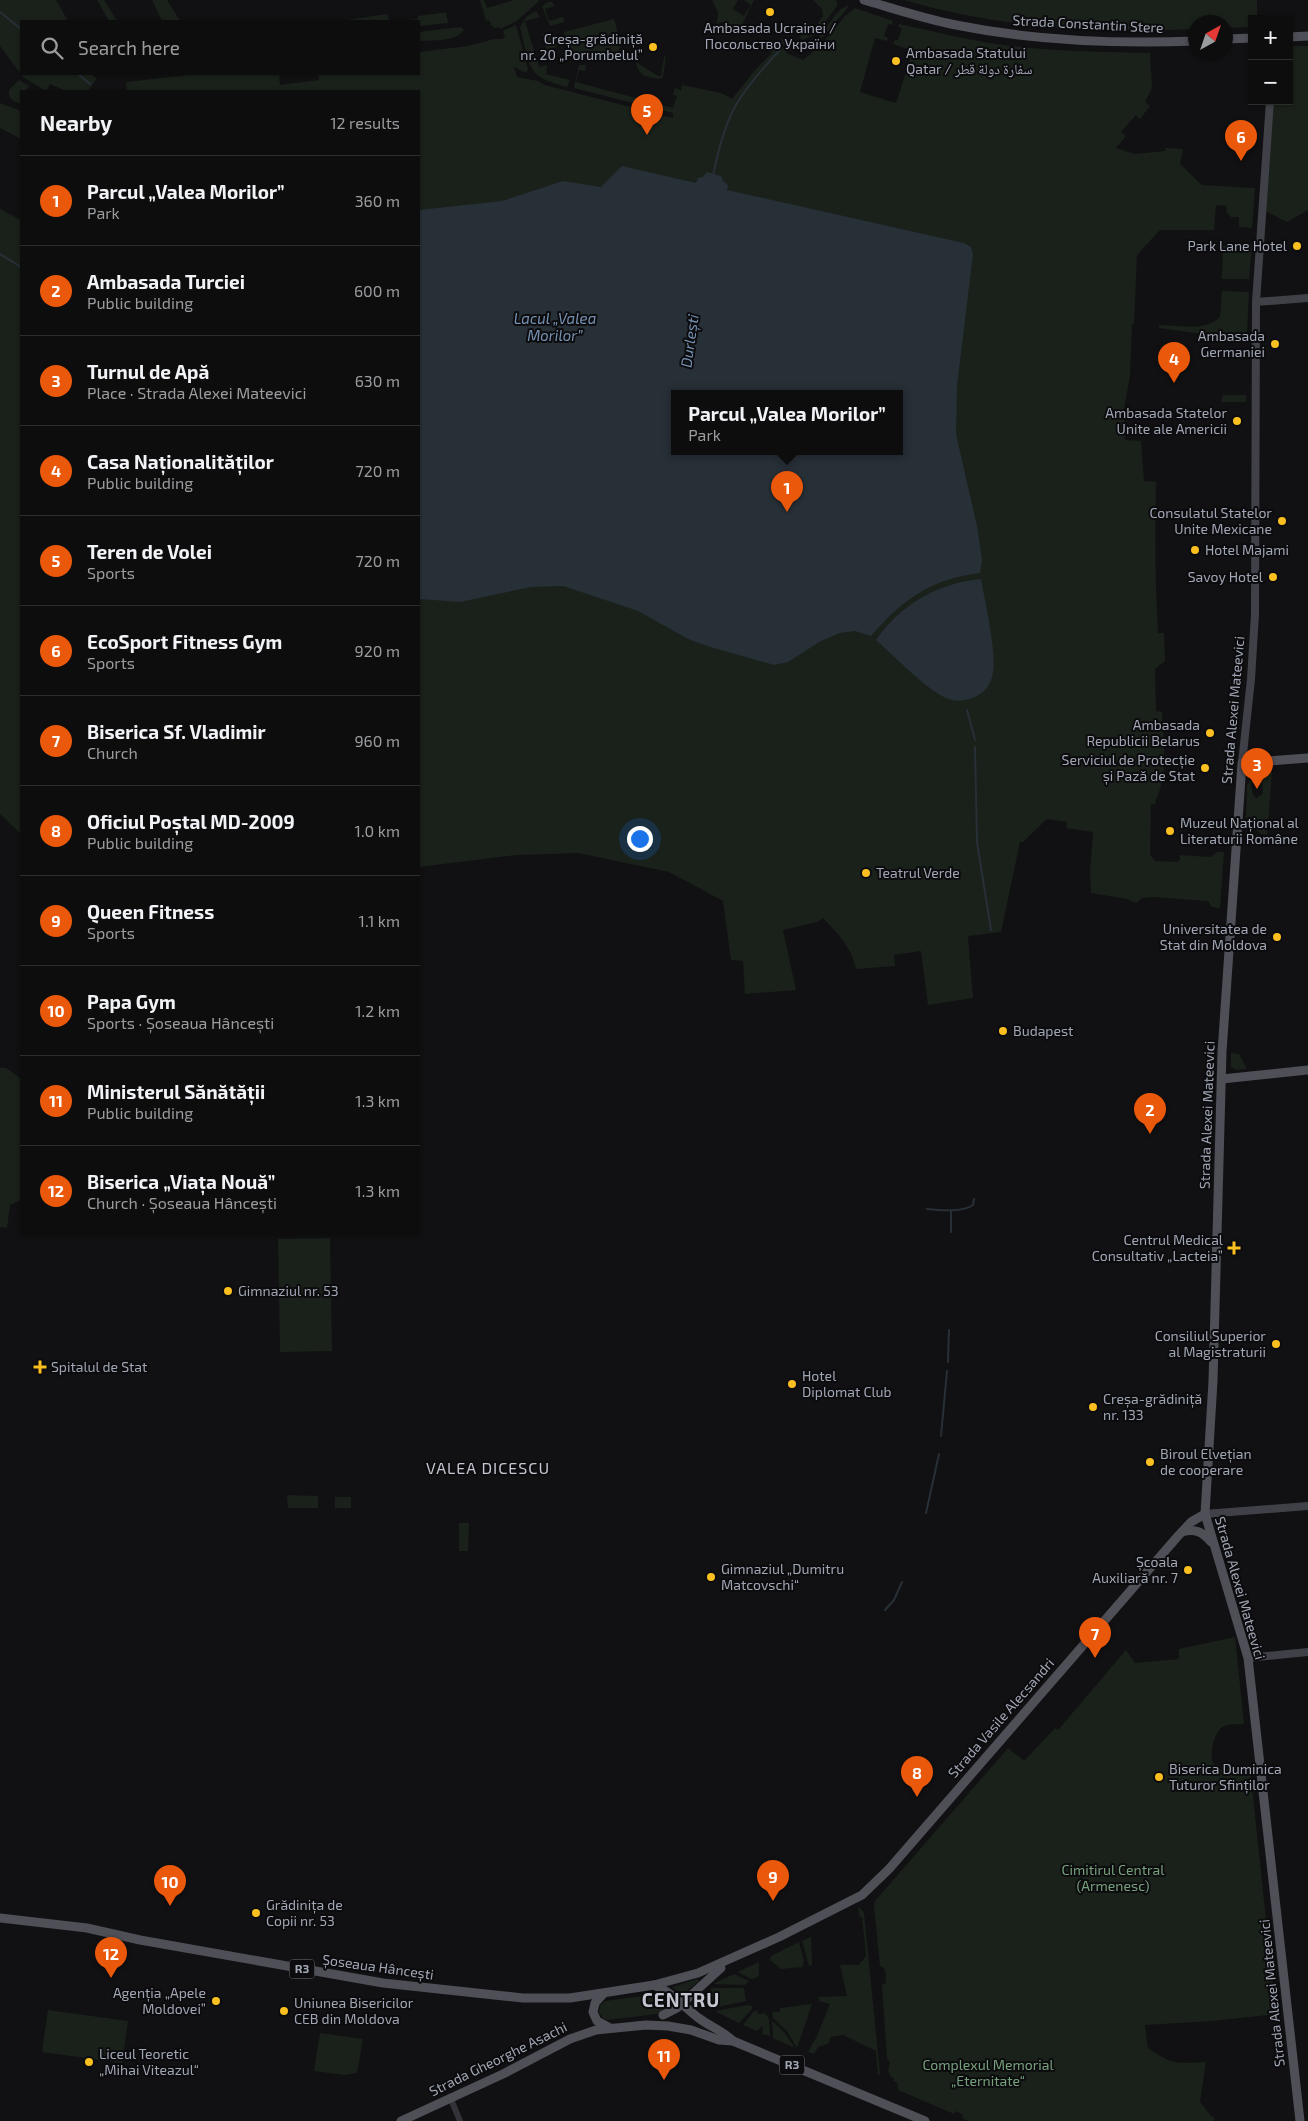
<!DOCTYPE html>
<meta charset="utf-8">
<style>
body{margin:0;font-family:"Exo 2","Noto Naskh Arabic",sans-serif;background:#1b1b1c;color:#f1f3f6}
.controls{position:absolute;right:15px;top:15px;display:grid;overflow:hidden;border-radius:0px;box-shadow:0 1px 4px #0004}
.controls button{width:45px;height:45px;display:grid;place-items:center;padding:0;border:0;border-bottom:1px solid #2d2d2e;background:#0d0d0e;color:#f1f3f6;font:25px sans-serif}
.compass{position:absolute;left:1188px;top:15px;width:45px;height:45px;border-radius:50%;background:#0d0d0e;box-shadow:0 1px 4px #0004;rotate:40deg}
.you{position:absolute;left:639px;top:838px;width:18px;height:18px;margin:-12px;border:4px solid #fff;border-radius:50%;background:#1a73e8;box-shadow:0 0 0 8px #1a73e833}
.badge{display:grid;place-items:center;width:32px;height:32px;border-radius:50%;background:#ea580c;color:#fff;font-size:16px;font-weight:700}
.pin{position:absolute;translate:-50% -41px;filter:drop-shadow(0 1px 2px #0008)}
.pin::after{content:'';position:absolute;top:26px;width:18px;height:15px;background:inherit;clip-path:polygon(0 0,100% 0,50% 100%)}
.popup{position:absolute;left:671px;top:390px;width:232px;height:65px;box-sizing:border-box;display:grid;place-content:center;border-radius:0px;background:#0d0d0e;filter:drop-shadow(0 1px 4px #0005);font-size:16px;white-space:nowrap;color:#9a9c9e}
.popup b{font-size:19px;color:#f1f3f6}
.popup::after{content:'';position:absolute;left:50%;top:100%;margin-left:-10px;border:10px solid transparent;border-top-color:#0d0d0e}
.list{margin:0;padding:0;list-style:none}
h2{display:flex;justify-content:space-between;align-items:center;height:65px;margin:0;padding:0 20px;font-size:21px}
h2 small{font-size:16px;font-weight:400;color:#9a9c9e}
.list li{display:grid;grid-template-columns:32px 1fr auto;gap:15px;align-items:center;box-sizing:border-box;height:90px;padding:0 20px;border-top:1px solid #2d2d2e}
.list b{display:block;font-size:19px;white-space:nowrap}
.list p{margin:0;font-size:16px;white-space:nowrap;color:#9a9c9e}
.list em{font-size:16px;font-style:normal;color:#9a9c9e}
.icon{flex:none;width:28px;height:28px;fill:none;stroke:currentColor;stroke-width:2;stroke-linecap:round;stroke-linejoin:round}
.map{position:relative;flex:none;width:1308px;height:2121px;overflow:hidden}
.search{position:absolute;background:#0d0d0e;box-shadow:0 1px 4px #0004;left:20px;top:20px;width:400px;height:55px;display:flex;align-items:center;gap:12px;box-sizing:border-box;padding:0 18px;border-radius:0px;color:#9a9c9e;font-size:19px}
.panel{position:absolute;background:#0d0d0e;box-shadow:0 1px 4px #0004;left:20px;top:90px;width:400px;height:1145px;border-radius:0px}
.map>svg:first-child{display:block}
.green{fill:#19211a;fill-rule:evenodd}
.water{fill:#272f37;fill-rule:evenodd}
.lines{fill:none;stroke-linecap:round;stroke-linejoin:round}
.stream{stroke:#272f37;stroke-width:2}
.tertiary{stroke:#323238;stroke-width:6}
.secondary{stroke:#404148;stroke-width:8}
.primary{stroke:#4e4f57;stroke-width:9}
.poi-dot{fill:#fcbf20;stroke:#0c0c0e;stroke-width:2}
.labels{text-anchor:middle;stroke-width:4;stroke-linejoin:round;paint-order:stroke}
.shield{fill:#0c0c0e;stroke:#747882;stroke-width:1}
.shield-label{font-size:12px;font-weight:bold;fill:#a1a6b4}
.street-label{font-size:14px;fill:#a1a6b4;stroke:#0c0c0e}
.poi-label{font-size:14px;fill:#a1a6b4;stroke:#0c0c0e;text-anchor:start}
.park-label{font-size:14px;fill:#77a17c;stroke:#0c0c0e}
.water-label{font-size:15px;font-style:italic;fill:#7692b2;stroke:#0c0c0e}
.quarter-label{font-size:16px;letter-spacing:1px;fill:#c3c5d0;stroke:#0c0c0e}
.district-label{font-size:19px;font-weight:bold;letter-spacing:1px;fill:#c3c5d0;stroke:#0c0c0e}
</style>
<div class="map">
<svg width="1308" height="2121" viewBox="0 0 1308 2121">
<rect width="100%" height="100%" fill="#111113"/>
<g class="green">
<path d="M0,0h56l12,21h-47v53h71l3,4h2l-9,13h-22l-16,-7 -4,7 -23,-14 -23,-31z"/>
<path d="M97,0h7l13,21h-8z"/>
<path d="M152,0h15l12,19 4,2h-21z"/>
<path d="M480,0h4l3,8 27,-8h26l-23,21 -17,8 -1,-2 -4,1 -4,-3 -2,-5 -3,1z"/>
<path d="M712,0h26l-5,9 11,7 7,-11 -7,-5h10l-13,27 -20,-5 -4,2 1,-12z"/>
<path d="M813,0h21l3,1v5l-21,28 -13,6 -3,-2 1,-3 4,-1 4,2 14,-20 -1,-7z"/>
<path d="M904,0h353v19h-5v8l-26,1v-6h-30l-1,7c-98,4 -196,-1 -291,-29z"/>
<path d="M548,2h4l2,4 -9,3 4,12 14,-4 1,5 -14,4 -8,-20z"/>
<path d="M849,5c-3,7 -11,13 -15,19 -19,23 -23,28 -53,20l1,-6c43,27 39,-23 67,-33z"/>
<path d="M855,8l38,13 -1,4 -4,-1 -4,12 4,2 -1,3 -12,-3 -15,54 36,11 17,-52 -20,-7 2,-4h3l4,-12 -4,-1 1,-3c30,6 60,14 90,19 53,8 107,9 161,10l2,35 -7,14 5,4 -10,13 -4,-4 -15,17 5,4 -10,12 19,6 30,-3 1,-3 17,1 -3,15 22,21 53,3 -3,40 -13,-1v-10h-8l-4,-4 -1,-7 -10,-1 -2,25h-54l-23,25 -3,69h-2l-2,52 -6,33 1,31 16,1 3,40 12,1c-1,50 -1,100 2,151h6l1,28 -10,8 1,42 6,1c1,23 5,50 -1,73 -1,7 -5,12 -6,19h-4l-1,50 5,7 23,1 2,-3 -1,-4 32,2 6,-5h7l-4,56 -8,-1 -4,-6 -55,-4 -11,1 -6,5 -9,-4 -36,-6 -1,-21 3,-40 -27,-4 1,-6 -20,-3 -24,23h-3l-19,90 -33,4 5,62 -45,7 -7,-54 -27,4 1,11 -39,3c-5,-23 -18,-35 -33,-51l-6,4 -34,8 13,60 -51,4 -2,-33 -12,-1 -8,-59 -54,-29 -91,-19 -61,2 -98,12v-776h-292l-1,-9 71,-8h82l1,11 39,-5 -1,-6h101v-22l49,-6 26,-7h8l3,-2 -2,-6 13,-6 12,44 -2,4 -12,-6 3,10 21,4 7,4 128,33v-5l-99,-25 5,-23h7l-1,6 -6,-1 -3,12 97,26 4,-12 -4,-1 1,-5 2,-2 5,3 1,-6 39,8 11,6 23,-29 17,-17 -3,-2c6,-6 11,-4 19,-1l-2,3 17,7 19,-16 23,-28zM674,393h226v58h-226z"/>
<path d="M536,11l4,6 -15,4 14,46 8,-2 -1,9 24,6 -3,7c-42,-10 -37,-22 -47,-60l7,-11z"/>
<path d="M441,13h5l2,10 -29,3v-5h-22l21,-2v-3z"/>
<path d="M387,14l2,5 3,2h-52z"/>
<path d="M614,19l7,26 -8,17 -45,-10 -4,-20z"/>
<path d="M461,27l3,3c-9,12 -31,10 -45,11v-9z"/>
<path d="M550,32l5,5 2,10 -10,3 -5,-16z"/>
<path d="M1289,46h19v164l-21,12 -22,-11 9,-110h15z"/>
<path d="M666,56l-3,21 -4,2c-14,-3 -20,-2 -23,-17l22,14h3l3,-19z"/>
<path d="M19,80l10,6 -3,5h-5v13c-8,-3 -13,-5 -12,-14z"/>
<path d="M0,103l21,8v28l-21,-11z"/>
<path d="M0,209l21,11v614l-21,-20z"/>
<path d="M1248,243l4,1 -3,35h-27l1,-33z"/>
<path d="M1222,291l27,1 -2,41h-51l-37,-5v-3c20,0 46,7 61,-8z"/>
<path d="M1223,395h23v7h-25z"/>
<path d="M1272,772l-5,63 -6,-1 -15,-16 1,-33 7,-8 -3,8 2,10 3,3 7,-4 -1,-11 -3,-3 -2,-6z"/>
<path d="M1231,1053l8,1 8,15 -11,1 -5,-3z"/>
<path d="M0,1068h6l14,10 1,-6v128l-11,5 -3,23 -7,-1z"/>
<path d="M330,1238l2,113 -52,1 -2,-113z"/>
<path d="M287,1495l31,1v12h-30z"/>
<rect x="335" y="1497" width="16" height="11"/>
<path d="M459,1523h10l-1,28h-9z"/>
<path d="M1235,1637l9,87c-7,1 -18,-1 -23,4 -9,9 -15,37 -1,41l28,-2 2,1 26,246 -63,7 -68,4 3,23c26,18 28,15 58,14l-6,40 12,15h2v4h-246l-6,-3 1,-3 -7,-4 -2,3 -56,-24 -1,-8 -4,-1 1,-3 -3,-1 -3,-7 2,-7 -3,-5 -5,-73 4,-2c-1,-8 2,-14 -6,-17l-6,-60 1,-5 133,-153 16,13 31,-33 3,2 68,-80 9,13 44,-4v-10z"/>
<path d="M858,1908h2l4,5 16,161 -2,2 -2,-25 -33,-16 -12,2 -3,7 -10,3 -4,7 -6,-2 9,-16 13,-32 -11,-3v-4l28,-1 -7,-31h19l7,-9 -4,-39h-2z"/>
<path d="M811,1937l1,28 -3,1 -7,-25z"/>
<path d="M799,1942l5,19 -2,6 -21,2 -11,-9 1,-4z"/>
<path d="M759,1962v13l-3,3 -5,1 -13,-7z"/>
<path d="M734,1974l15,7 -4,4 -32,-1z"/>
<path d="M697,1979l2,2 -17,14 -10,-8z"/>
<path d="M711,1988h33l2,13 -33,7z"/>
<path d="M656,1994l7,2 3,8 -3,6 -6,4 -49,6 -4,-1 -5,-7 1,-6 5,-5z"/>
<path d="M812,2004l-15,44 -10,-17 -14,-13 -1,-6h8v-4z"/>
<path d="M748,2005l4,1v3l-13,14 -24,-12z"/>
<path d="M48,2010l80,11 -6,42 -80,-11z"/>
<path d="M754,2011h3l1,3 7,-1 4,6 1,17 -8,-2 1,-7 -1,-1 -5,5 -14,-6z"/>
<path d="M772,2021l12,11 11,16 -22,-10z"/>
<path d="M320,2033l43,6 -6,34 -12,2 -31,-4z"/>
</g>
<g class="water">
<path d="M622,166l74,17 2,-5 5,-1 4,-5 14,4 2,5 5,4 -1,5 237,53 7,4 2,7 -16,132 -1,48 21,92 5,34 -2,13c-49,6 -77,26 -109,63l-16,-5 -15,2 -19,8 -33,21 -14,3 -67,-19 -19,-7 -50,-28 -75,-25 -32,1 -71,15 -41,-3v-389l83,-9 61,-20 38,6zM674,393h226v58h-226z"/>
<path d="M981,579c4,22 16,75 12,94 -2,12 -9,21 -21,25 -8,3 -18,4 -26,0 -19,-8 -53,-43 -70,-58 25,-36 62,-57 105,-61z"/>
</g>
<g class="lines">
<g class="stream">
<path d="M0,12l21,17"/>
<path d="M78,74l12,10"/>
<path d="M713,176c12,-61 24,-81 67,-126"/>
<path d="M0,254l21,13"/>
<path d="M967,710l8,30"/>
<path d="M975,747l2,95 14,88"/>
<path d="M927,1209c14,1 34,4 46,-4l1,-6"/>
<path d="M951,1211v21"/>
<path d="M948,1362l1,-32"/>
<path d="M941,1436l6,-65"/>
<path d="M926,1513l13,-59"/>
<path d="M885,1610l9,-10 8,-18"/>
</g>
<path class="tertiary" d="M450,2097l10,24"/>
<g class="secondary">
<path d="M1256,302l52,-4"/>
<path d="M1242,763l9,-84 4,-65 1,-312 14,-201"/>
<path d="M1205,1514l103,-8"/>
<path d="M1248,1658l60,-6"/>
</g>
<g class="primary">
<path d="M864,0c31,9 61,19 92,25 79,16 160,19 240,16"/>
<path d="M1289,37l19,-1"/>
<path d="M1226,39l26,-1"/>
<path d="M1222,1079l86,-9"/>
<path d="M1182,1532c13,-4 21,0 29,10"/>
<path d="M0,1918l87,10 53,12 243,43 140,15h47l84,-13 44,-12 81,-36 83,-42 27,-26 289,-333 13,-14 14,-8"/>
<path d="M654,1985c18,7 31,23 46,34 11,8 23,12 33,22"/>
<path d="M604,1993l-9,10 -2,9 4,9 13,7"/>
<path d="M663,2015l14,-7 44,-40"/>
<path d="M401,2121l102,-47 67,-35 26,-9 50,-5 22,1 23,4 28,10 14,1 192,80"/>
<path d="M1300,2121l-52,-463 -43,-144 8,-133 9,-329 20,-289 66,-5"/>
</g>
</g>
<g class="poi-dot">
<circle cx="770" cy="12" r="5"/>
<circle cx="653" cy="47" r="5"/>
<circle cx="896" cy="61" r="5"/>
<circle cx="1297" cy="246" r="5"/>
<circle cx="1275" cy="344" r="5"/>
<circle cx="1237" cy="421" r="5"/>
<circle cx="1282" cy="521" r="5"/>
<circle cx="1195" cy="550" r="5"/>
<circle cx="1273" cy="577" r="5"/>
<circle cx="1210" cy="733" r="5"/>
<circle cx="1205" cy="768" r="5"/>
<circle cx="1170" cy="831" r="5"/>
<circle cx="866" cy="873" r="5"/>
<circle cx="1277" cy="937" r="5"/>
<circle cx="1003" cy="1031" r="5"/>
<path d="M1231.5 1240.5h5v5h5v5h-5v5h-5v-5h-5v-5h5z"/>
<circle cx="228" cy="1291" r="5"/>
<circle cx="1276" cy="1344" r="5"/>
<path d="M37.5 1359.5h5v5h5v5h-5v5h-5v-5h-5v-5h5z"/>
<circle cx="792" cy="1384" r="5"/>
<circle cx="1093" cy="1407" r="5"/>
<circle cx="1150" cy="1462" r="5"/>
<circle cx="1188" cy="1570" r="5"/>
<circle cx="711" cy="1577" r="5"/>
<circle cx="1159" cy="1777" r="5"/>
<circle cx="256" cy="1913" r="5"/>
<circle cx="216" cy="2001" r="5"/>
<circle cx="284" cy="2011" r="5"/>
<circle cx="89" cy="2062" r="5"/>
</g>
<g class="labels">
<g class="shield">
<rect x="289.5" y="1959.5" width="25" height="19" rx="4"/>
<rect x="779.5" y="2055.5" width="25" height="19" rx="4"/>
</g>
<g class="shield-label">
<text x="302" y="1973">R3</text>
<text x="792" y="2069">R3</text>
</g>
<g class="street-label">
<text transform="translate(1088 24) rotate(3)" y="5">Strada Constantin Stere</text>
<text transform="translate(1233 710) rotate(-85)" y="5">Strada Alexei Mateevici</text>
<text transform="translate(1207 1115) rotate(-88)" y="5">Strada Alexei Mateevici</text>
<text transform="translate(1240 1588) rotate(74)" y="5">Strada Alexei Mateevici</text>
<text transform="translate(1001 1718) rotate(-49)" y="5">Strada Vasile Alecsandri</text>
<text transform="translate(378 1967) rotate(8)" y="5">Șoseaua Hâncești</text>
<text transform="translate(1272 1993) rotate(-96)" y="5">Strada Alexei Mateevici</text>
<text transform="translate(498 2059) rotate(-26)" y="5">Strada Gheorghe Asachi</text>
</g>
<g class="poi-label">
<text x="770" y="33" text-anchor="middle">Ambasada Ucrainei /<tspan x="770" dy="16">Посольство України</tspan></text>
<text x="643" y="44" text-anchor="end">Creșa-grădiniță<tspan x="643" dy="16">nr. 20 „Porumbelul”</tspan></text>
<text x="906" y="58">Ambasada Statului<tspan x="906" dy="16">Qatar / سفارة دولة قطر</tspan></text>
<text x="1287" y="251" text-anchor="end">Park Lane Hotel</text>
<text x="1265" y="341" text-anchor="end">Ambasada<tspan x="1265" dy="16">Germaniei</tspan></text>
<text x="1227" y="418" text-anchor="end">Ambasada Statelor<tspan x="1227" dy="16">Unite ale Americii</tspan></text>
<text x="1272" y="518" text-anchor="end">Consulatul Statelor<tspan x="1272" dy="16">Unite Mexicane</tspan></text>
<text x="1205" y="555">Hotel Majami</text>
<text x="1263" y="582" text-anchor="end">Savoy Hotel</text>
<text x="1200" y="730" text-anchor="end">Ambasada<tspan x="1200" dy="16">Republicii Belarus</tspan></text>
<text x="1195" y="765" text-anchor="end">Serviciul de Protecție<tspan x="1195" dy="16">și Pază de Stat</tspan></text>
<text x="1180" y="828">Muzeul Național al<tspan x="1180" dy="16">Literaturii Române</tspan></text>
<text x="876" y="878">Teatrul Verde</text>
<text x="1267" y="934" text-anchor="end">Universitatea de<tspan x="1267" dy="16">Stat din Moldova</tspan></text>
<text x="1013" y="1036">Budapest</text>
<text x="1223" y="1245" text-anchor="end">Centrul Medical<tspan x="1223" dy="16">Consultativ „Lacteia”</tspan></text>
<text x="238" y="1296">Gimnaziul nr. 53</text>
<text x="1266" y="1341" text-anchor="end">Consiliul Superior<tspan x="1266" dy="16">al Magistraturii</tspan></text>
<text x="51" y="1372">Spitalul de Stat</text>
<text x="802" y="1381">Hotel<tspan x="802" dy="16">Diplomat Club</tspan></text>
<text x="1103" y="1404">Creșa-grădiniță<tspan x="1103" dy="16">nr. 133</tspan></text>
<text x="1160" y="1459">Biroul Elvețian<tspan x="1160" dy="16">de cooperare</tspan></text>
<text x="1178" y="1567" text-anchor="end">Școala<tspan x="1178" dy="16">Auxiliară nr. 7</tspan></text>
<text x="721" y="1574">Gimnaziul „Dumitru<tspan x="721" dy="16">Matcovschi“</tspan></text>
<text x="1169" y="1774">Biserica Duminica<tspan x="1169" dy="16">Tuturor Sfinților</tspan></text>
<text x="266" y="1910">Grădinița de<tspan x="266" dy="16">Copii nr. 53</tspan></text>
<text x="206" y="1998" text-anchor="end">Agenția „Apele<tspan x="206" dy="16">Moldovei”</tspan></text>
<text x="294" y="2008">Uniunea Bisericilor<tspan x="294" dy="16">CEB din Moldova</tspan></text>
<text x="99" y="2059">Liceul Teoretic<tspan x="99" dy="16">„Mihai Viteazul“</tspan></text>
</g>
<g class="park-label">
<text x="1113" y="1875">Cimitirul Central<tspan x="1113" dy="16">(Armenesc)</tspan></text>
<text x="988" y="2070">Complexul Memorial<tspan x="988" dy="16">„Eternitate“</tspan></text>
</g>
<g class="water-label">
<text x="555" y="324">Lacul „Valea<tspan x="555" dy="17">Morilor”</tspan></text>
<text transform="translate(690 341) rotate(-82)" y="5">Durlești</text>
</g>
<g class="quarter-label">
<text x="488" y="1474">VALEA DICESCU</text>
</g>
<g class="district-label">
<text x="681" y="2007">CENTRU</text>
</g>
</g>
</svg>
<div class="controls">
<button>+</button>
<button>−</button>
</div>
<svg class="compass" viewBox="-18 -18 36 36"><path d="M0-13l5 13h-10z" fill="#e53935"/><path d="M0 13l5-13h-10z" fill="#9a9c9e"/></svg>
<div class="you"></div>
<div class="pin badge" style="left:787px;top:512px">1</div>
<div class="popup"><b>Parcul „Valea Morilor”</b>Park</div>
<div class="pin badge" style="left:1150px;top:1134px">2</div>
<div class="pin badge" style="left:1257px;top:789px">3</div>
<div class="pin badge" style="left:1174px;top:383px">4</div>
<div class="pin badge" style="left:647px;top:135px">5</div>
<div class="pin badge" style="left:1241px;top:161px">6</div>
<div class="pin badge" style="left:1095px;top:1658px">7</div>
<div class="pin badge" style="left:917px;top:1797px">8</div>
<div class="pin badge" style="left:773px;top:1901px">9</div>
<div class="pin badge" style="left:170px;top:1906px">10</div>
<div class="pin badge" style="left:664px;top:2080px">11</div>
<div class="pin badge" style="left:111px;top:1978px">12</div>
<div class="search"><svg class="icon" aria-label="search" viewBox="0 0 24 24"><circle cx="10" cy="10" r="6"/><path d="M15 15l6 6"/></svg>Search here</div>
<section class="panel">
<h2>Nearby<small>12 results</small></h2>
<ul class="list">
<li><span class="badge">1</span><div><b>Parcul „Valea Morilor”</b><p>Park</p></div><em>360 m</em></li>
<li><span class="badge">2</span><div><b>Ambasada Turciei</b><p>Public building</p></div><em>600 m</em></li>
<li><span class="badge">3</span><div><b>Turnul de Apă</b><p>Place · Strada Alexei Mateevici</p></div><em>630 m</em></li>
<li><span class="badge">4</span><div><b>Casa Naționalităților</b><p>Public building</p></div><em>720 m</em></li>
<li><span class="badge">5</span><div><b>Teren de Volei</b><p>Sports</p></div><em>720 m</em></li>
<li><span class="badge">6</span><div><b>EcoSport Fitness Gym</b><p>Sports</p></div><em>920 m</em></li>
<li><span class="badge">7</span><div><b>Biserica Sf. Vladimir</b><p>Church</p></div><em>960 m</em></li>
<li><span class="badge">8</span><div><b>Oficiul Poștal MD-2009</b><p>Public building</p></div><em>1.0 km</em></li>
<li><span class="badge">9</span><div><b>Queen Fitness</b><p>Sports</p></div><em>1.1 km</em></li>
<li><span class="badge">10</span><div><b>Papa Gym</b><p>Sports · Șoseaua Hâncești</p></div><em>1.2 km</em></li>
<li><span class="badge">11</span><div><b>Ministerul Sănătății</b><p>Public building</p></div><em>1.3 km</em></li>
<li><span class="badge">12</span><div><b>Biserica „Viața Nouă”</b><p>Church · Șoseaua Hâncești</p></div><em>1.3 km</em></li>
</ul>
</section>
</div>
